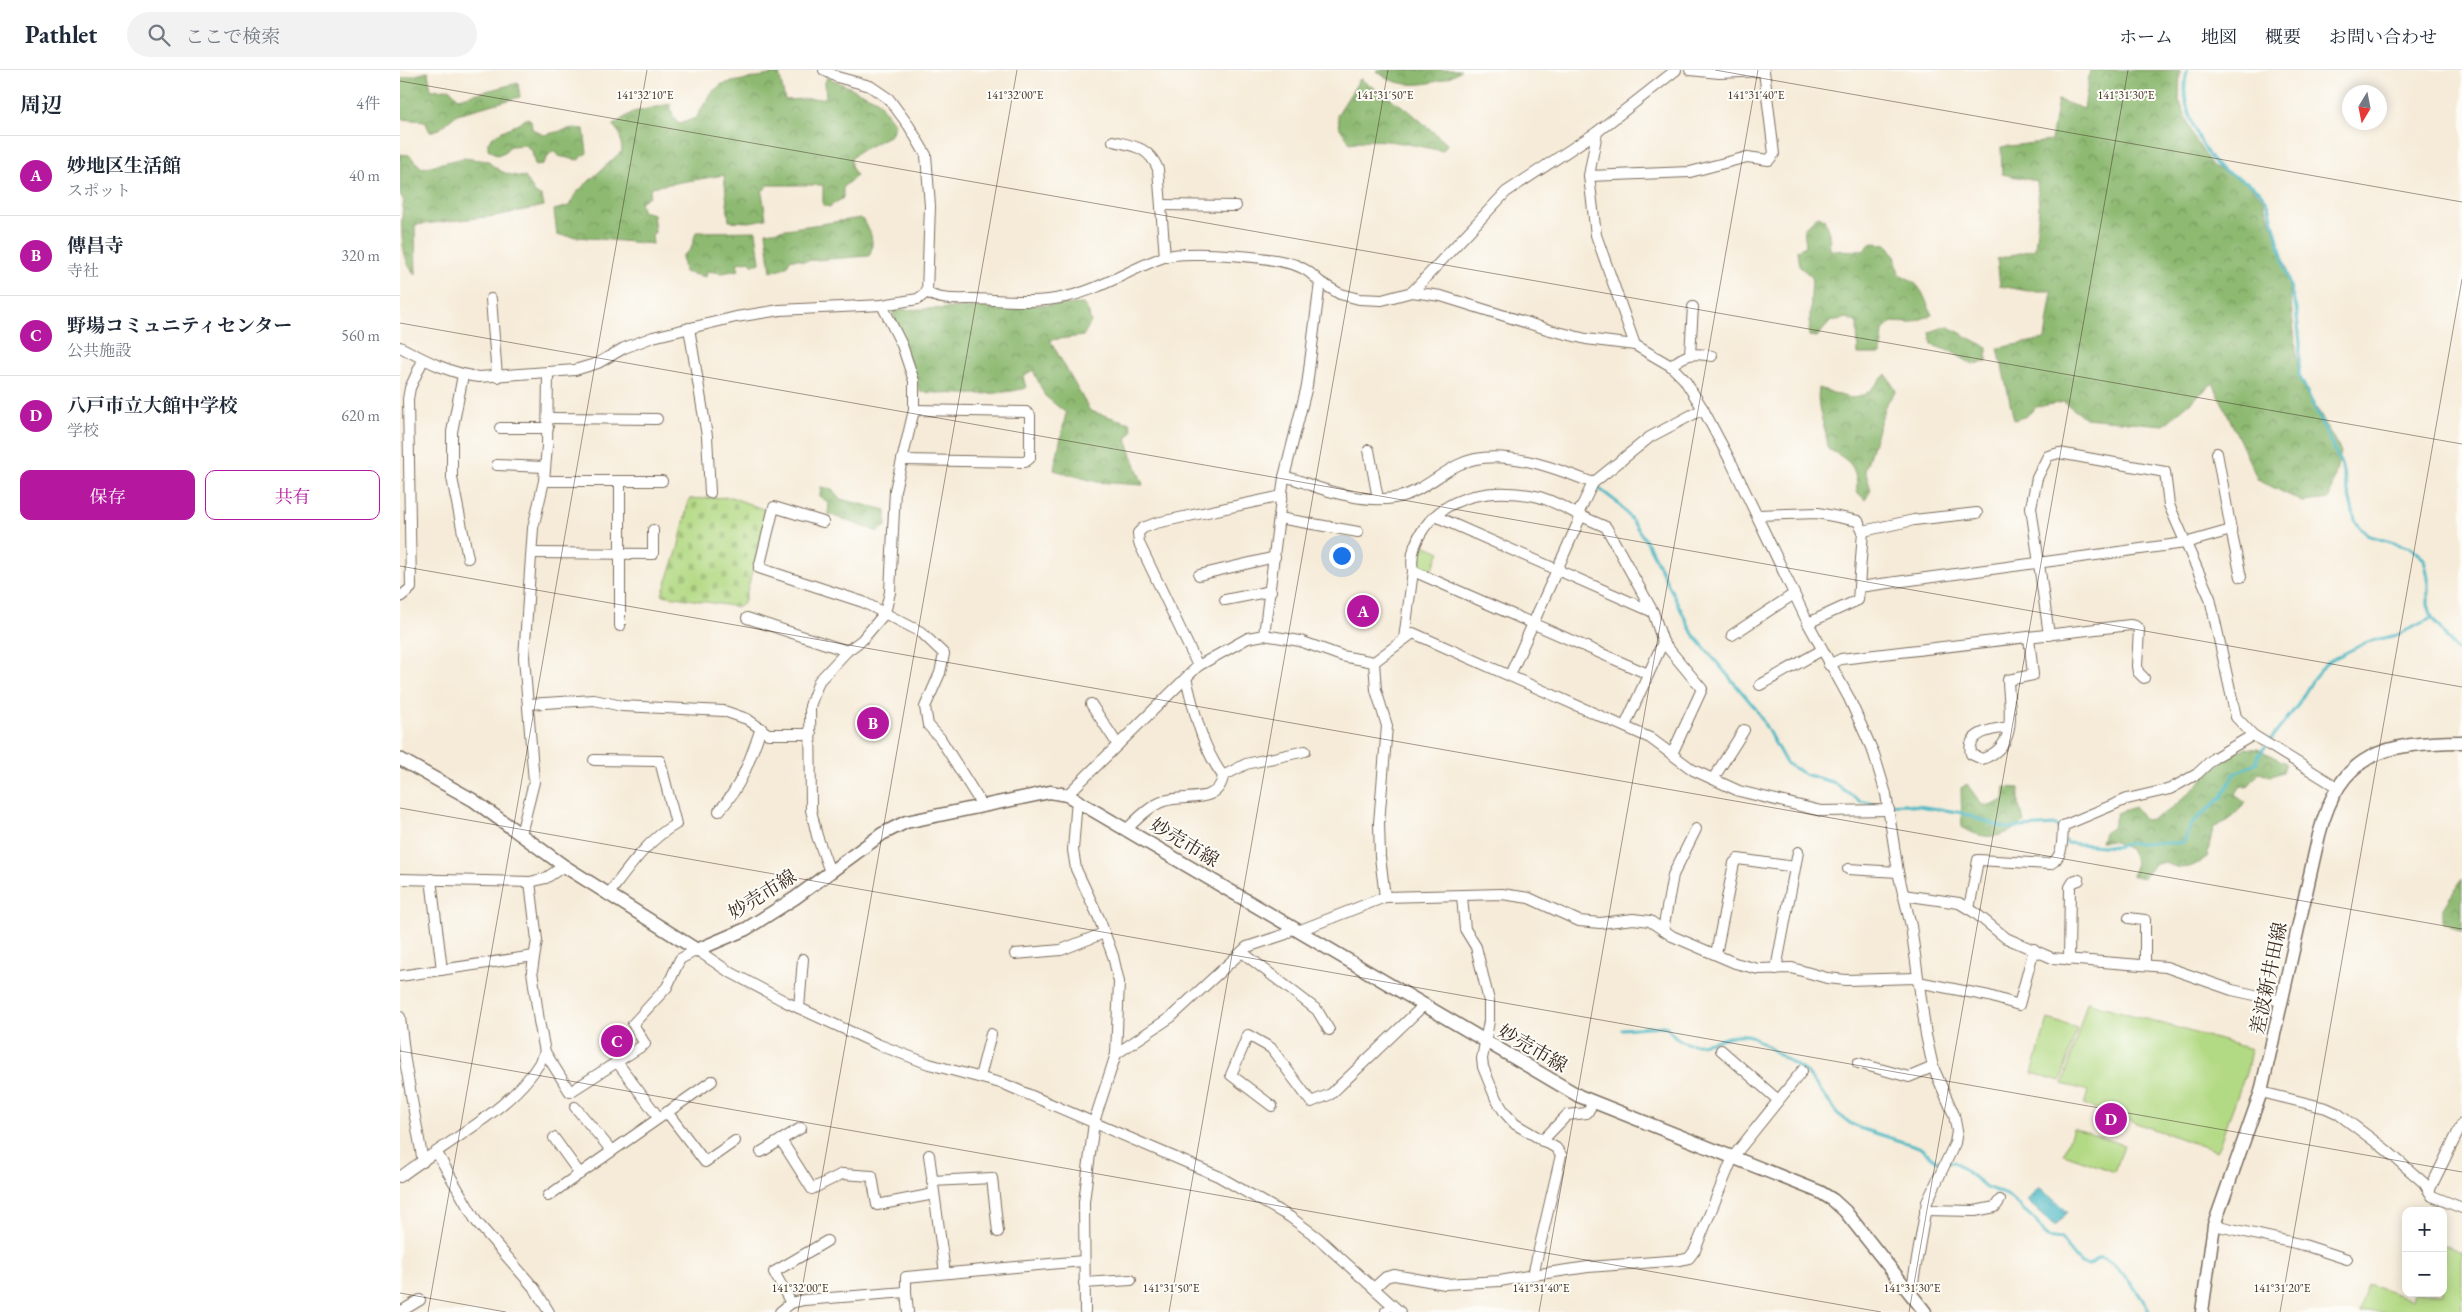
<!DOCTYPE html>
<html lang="ja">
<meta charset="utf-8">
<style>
body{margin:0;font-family:"EB Garamond","Noto Serif JP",serif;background:#f2f2f3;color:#1f2937}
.controls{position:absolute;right:15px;bottom:15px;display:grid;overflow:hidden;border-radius:10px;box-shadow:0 2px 12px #0003}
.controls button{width:45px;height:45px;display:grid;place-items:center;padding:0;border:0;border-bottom:1px solid #e0e1e3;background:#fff;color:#1f2937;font:25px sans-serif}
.compass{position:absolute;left:1942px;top:15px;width:45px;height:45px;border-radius:50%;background:#fff;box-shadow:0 2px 12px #0003;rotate:190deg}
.you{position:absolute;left:941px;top:485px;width:18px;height:18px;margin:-12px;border:4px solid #fff;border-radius:50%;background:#1a73e8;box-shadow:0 0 0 8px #1a73e833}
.badge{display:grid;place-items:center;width:32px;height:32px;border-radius:50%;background:#b5179e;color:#fff;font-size:16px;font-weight:700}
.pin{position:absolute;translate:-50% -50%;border:2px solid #fff;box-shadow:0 1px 5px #0006}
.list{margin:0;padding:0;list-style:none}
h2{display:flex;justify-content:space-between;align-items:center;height:65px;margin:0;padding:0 20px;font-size:21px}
h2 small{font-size:16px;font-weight:400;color:#747a83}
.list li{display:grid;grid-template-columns:32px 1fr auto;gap:15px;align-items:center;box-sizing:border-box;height:80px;padding:0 20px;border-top:1px solid #e0e1e3}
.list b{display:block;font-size:19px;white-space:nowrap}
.list p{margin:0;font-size:16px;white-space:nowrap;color:#747a83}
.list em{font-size:16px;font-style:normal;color:#747a83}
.actions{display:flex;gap:10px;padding:15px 20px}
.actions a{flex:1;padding:11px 0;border:1px solid #b5179e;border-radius:10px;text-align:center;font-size:18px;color:#b5179e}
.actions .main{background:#b5179e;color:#fff}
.icon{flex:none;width:28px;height:28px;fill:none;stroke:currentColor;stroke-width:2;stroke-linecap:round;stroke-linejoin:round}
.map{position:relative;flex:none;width:2062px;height:1242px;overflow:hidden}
header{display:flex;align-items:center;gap:30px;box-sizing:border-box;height:70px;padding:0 25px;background:#fff;border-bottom:1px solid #e0e1e3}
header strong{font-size:24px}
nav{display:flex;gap:28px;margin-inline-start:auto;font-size:18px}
.search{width:350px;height:45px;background:#f2f2f3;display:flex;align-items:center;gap:12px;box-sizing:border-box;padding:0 18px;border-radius:28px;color:#747a83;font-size:19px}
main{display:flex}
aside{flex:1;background:#fff}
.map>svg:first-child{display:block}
.forest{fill:url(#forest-crowns);stroke:#647248}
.cemetery{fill:url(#cemetery-stones);stroke:#768250}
.park{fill:url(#park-crowns);stroke:#768250}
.garden{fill:#b2d983;stroke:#768250}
.water{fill:url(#water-ripples);stroke:#427171}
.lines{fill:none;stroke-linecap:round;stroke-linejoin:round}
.stream{stroke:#4ab8c4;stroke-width:3}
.minor-casing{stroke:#7c6e5f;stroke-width:12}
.major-casing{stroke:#7c6e5f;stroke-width:15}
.minor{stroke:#fff;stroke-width:10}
.major{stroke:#fff;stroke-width:12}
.ticks{fill:none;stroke:#3b2a1e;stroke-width:1;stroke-opacity:0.45}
.labels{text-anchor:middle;stroke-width:4;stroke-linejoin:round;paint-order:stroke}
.street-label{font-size:19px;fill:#3b2a1e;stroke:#fdfcf7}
.ticks-label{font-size:12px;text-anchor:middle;fill:#3b2a1e;stroke:#fdfcf7;stroke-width:4;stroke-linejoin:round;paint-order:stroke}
</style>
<header>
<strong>Pathlet</strong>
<div class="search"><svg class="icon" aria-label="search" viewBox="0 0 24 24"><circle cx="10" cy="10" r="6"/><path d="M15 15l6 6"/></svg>ここで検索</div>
<nav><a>ホーム</a><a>地図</a><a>概要</a><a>お問い合わせ</a></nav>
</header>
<main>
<aside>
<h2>周辺<small>4件</small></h2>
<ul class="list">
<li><span class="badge">A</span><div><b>妙地区生活館</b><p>スポット</p></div><em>40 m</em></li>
<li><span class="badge">B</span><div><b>傳昌寺</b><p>寺社</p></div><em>320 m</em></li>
<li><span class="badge">C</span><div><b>野場コミュニティセンター</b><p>公共施設</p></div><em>560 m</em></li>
<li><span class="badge">D</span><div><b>八戸市立大館中学校</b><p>学校</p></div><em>620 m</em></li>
</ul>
<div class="actions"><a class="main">保存</a><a>共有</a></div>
</aside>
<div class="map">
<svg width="2062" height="1242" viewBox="0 0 2062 1242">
<defs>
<pattern id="forest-crowns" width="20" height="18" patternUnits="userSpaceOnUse" patternTransform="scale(1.25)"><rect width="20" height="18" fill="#8db971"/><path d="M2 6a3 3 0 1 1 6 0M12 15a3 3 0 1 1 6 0" fill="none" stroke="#74975c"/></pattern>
<pattern id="cemetery-stones" width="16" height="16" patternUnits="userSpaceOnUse" patternTransform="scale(1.25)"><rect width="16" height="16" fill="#b2d983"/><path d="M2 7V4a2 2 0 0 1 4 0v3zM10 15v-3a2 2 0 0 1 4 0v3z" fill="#9aba71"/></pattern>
<pattern id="park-crowns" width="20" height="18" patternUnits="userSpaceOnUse" patternTransform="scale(1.25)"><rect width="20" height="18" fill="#b2d983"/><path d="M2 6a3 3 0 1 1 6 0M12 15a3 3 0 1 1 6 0" fill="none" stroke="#9aba71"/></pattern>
<pattern id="water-ripples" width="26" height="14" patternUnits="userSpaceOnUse" patternTransform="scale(1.25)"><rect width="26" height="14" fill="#4ab8c4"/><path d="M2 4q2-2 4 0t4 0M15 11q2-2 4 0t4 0" fill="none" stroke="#3f969f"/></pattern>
</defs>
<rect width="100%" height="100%" fill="#fdfcf7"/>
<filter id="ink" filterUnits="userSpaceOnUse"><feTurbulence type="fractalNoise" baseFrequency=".02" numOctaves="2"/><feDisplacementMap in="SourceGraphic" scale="10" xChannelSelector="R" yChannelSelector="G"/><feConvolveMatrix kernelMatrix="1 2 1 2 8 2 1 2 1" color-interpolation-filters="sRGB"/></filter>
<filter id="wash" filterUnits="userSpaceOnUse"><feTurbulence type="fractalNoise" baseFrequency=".0096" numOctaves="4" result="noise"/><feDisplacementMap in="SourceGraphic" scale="20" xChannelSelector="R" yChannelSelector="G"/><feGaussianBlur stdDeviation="1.12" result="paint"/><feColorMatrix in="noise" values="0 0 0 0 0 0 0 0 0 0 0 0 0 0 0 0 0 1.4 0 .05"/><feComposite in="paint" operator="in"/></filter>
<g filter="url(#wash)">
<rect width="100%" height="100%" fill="#f6ebd8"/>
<g class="forest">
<path d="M976,0h85c-22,16 -64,22 -85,0z"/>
<path d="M1690,0h90l-1,30 15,38 18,28 37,18 14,15 24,69 12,109 42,75 -12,47 -26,3 -45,-22 -45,-97 -49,42 -79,-7 -21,-16 -28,5 -9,9 -13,4 -16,-72 47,-9 7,-48h-24l-28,-5 -3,-27 38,-10 4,-41 -2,-27 -35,-7 -1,-27 50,-6 7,-41 26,9z"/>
<path d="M28,2l3,18 19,-1 8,9 60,-15 2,14 -63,17 -16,14 -11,4 -5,-11 -25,-2v-40z"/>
<path d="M379,3l6,27 41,-2 -1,-15 2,-6 50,23 18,24 -4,11 -33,17 -7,7v7l5,10 -13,11v11l-14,9 -6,-2v-20h-55l-6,7 4,27 -17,3 -20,-1 -5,-46 -73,12 -2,9 -9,6 2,9 11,3 2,18 -3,4 1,8 -96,-9 -3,-25 15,-4 7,-13 46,-42 -2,-17 -7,-9 20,-13 37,-8 3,12 6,8 17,-6 15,-25 11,-9z"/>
<path d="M960,9l48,31 39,34 -4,7c-32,-6 -62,-15 -93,-8l-10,-15 -3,-13z"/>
<path d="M127,48l4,2 1,9 12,6 29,-7 11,1 3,24 -9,7 -20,-4 -1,-4 -7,1 -7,11 -8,1 -3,-14 -7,-6 -15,1 -5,6 -8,3 -9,-6v-7c13,-15 25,-12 39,-24z"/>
<path d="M0,84l9,1 13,13 41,-10 25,3c10,11 22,15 37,16l10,16 7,4 2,9 -49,10 -80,9 1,50c-16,-13 -16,-55 -12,-74l-4,-7z"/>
<path d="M1418,146l6,3 5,14 1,17 33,1 8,-8 16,1 8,12 4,18c23,10 23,18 33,41l-22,8 -18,-1 -9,8 -2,24h-23l-1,-31 -10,-5 -16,3 -14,16 -8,-1 3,-59 -13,-11 -2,-16 9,-4 -2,-18z"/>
<path d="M461,148c9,10 15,24 8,38l-67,5 -3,-2h-8l-5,8 -15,5 -5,-40z"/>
<path d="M356,161l4,32 -7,2 -3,-4 -13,2 2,7 -17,3 -15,-2 -1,6 -22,-5 -2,-16 9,-7 5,-17z"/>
<path d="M683,234l5,7 3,11 -8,14 -33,4 40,71 40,12 2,8 -6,8 17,46 -46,-3 -43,-12 12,-57 -21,-17 -12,-26 -10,6 3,12c-35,9 -70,6 -106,4l-28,-82z"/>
<path d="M1547,256l40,21v15l-15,2 -20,-12 -20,-7 -2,-13z"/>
<path d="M1486,304l10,17 -10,13 -21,66 6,20 -6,10 -8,-8c0,-26 -6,-31 -29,-43 -1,-21 -13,-40 -9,-61 38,13 39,17 67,-14z"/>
<path d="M421,417l10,2 9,10 46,11v16l-8,6 -50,-18 1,-10 -9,-8z"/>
<path d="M1845,678l13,1 28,14 -3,9 -13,4 -10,-4 -13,15 -6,-1 -6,9 11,8 -17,17 -16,8 -6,29c-5,3 -12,9 -18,10 -21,5 -27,-18 -45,11l-12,-2 4,-14 -6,-13 -16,-7 -13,-1 3,-8 9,-6 4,-14 18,-6 10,13c35,-4 63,-58 100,-72z"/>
<path d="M1567,714l15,21h10l12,-5 1,-13 14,1v18l5,16c-20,16 -39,20 -62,5l-1,-39z"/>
<path d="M2062,809v53l-19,-10v-14z"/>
</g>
<path class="cemetery" d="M331,427l37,14 -24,92 -6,4 -76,-12 16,-46 11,-50z"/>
<path class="park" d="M1020,473l20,9 -10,21 -11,-4 -3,-5z"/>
<g class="garden">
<path d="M1687,932l164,47 -4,21 -30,81 -133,-46 4,-14 -25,-7z"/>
<path d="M1648,949l29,9 -16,53 -29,-8z"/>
<path d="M1673,1058l51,17 -9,27 -51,-18z"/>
<path d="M2043,1175l19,7v60h-103l8,-28 44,15 2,-6h30z"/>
</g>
<path class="water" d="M1639,1117l29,25 -13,14 -28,-25z"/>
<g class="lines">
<g class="stream">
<path d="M1787,0c-1,7 -3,15 -2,23 0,17 20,65 35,75 21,14 37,12 49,38l27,103 4,34 -1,32 42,89 14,56 6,9 9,7 41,12 13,11 4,19v26l4,14"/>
<path d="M1197,417l21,16 13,16 17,25 45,90 63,75 30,54 18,11 28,8 28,19 19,4 26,-1 53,8 47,16 51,-3 4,6"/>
<path d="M1666,771l1,2 48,4 17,-4h49l4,-3 6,-16 31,-27 11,-22 24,-13 1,-6 39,-50 15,-25 15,-19 40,-20 30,-7 35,-17 30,39"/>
<path d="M1222,959l41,-3 4,1c26,39 61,-2 86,10l54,36 31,41 12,9 9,5 60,19 18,14 18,1 31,25 21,8 28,25 12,17 14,2 20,25 8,1 9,-7c14,-3 47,41 51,54"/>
</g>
</g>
</g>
<g filter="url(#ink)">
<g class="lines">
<defs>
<g id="minor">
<path d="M424,0l13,7 33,9 19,13 20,27 17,29 4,51 -3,86"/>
<path d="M1197,62l-8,44 7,59 39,110"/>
<path d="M713,71c21,5 36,6 45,28l7,88"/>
<path d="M1189,106l101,-4 57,-15 22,3 5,-6 -10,-83 -45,2 -29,-3"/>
<path d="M761,135l75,1"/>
<path d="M527,222c11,9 33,7 47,7 30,1 62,5 91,-2 35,-7 65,-28 99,-40 23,-7 117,-1 138,11 7,3 13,9 18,14"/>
<path d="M1012,222l94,-100 91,-60 79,-62"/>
<path d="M91,229l6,78"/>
<path d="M289,258l18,108 3,57"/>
<path d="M0,277c25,13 51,27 79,30l96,-7 23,-7 26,-15 29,-11 83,-20 44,-7 102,-5 36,-6 9,-7"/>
<path d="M1290,284l3,-47"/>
<path d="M1271,296c14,-12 23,-14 41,-10"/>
<path d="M63,305l-11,57v46l16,80"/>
<path d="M148,348l109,1"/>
<path d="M100,358h48"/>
<path d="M969,380l9,49"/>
<path d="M502,390l123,2 5,-4v-43l-4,-3 -112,-2"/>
<path d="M97,395l48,2"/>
<path d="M884,407c12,1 20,6 32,10 24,8 53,15 78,11 25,-4 42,-22 64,-33 39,-20 98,3 135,18l57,-46 53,-28"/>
<path d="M144,411h118"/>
<path d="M1178,444l15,-31"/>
<path d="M1357,445l61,-2 40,8 5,10 -4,56"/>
<path d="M1035,446l218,96"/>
<path d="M1181,446l25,11 47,85 10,30 39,47 -30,65"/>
<path d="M879,448l79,14"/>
<path d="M423,452l-49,-15 -15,61 104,34 58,30 23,22 -4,19 -15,34 3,18 12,13 42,67"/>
<path d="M1831,460l10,47"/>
<path d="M1463,461l51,-11 63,-7"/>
<path d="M132,483l121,1v-24"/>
<path d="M1013,501l235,103"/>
<path d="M799,505l76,-18"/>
<path d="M0,527l11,-9 -3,-189 2,-11 13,-28"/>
<path d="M825,530l46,-9"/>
<path d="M347,548l100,33"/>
<path d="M1408,553l50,-23 1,-13 326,-44 46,-13 -14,-77"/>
<path d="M220,556v-145"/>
<path d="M864,565l36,6 42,15 32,6 39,-29 237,105 43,32 46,21 82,20 68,-1"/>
<path d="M1332,565l62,-41"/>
<path d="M1649,565l-18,-128 6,-29 11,-22 11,-3 106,19 4,33 41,93 26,119 17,18 84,52"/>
<path d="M1004,569l9,-68c-3,-16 2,-30 11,-43 26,-35 71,-40 111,-32 15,3 32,13 46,20l-71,159"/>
<path d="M974,592l2,28 11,36 -8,97 1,34 5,40"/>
<path d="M1429,595l12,-6 289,-34 5,1 4,3 -2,37 1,6 6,6"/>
<path d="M798,596l-59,-123 -1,-10 5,-5 13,-5 126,-27"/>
<path d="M1360,615l62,-35"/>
<path d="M128,634l66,-4 28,6 102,5 23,8 21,15h43"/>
<path d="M691,634l27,41"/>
<path d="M1225,656l38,-84"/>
<path d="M1609,657c-16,2 -43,5 -38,27l11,5c37,-13 27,-47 26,-79l25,-5 -4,-38"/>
<path d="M194,690l66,1 16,63c-29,16 -48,45 -68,71"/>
<path d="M823,706l23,-12 59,-13"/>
<path d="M1313,709l31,-49"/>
<path d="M667,725l131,-129 50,-28 16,-3 20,-158 23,-91 13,-104 20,12 19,5 23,1 30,-8 29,4 109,34 36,9 49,6 36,21 13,13 19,30 29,55 76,159 41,75 25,56 12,40 12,78 13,54 15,109 7,32 21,48 3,16 -2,12 -28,59 -16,91"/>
<path d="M677,729l-4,51 3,19 23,49 14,38 6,26 -3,72 -22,68 -10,80 1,110"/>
<path d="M319,741c22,-24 31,-51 42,-83"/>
<path d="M727,759c10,-10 24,-24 37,-28 21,-7 55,4 59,-25 -21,-28 -29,-66 -37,-98"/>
<path d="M121,764l13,-52 -10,-125 9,-129 11,-47 3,-35 1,-73"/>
<path d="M1448,799l50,3"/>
<path d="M430,802l-13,-36 -6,-26 -1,-104 9,-25 28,-30 15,-11 23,-27 5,-21 5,-102 19,-80v-29l-12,-36 -20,-40"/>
<path d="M0,809l130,3 16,-4 18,-12"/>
<path d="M31,809l11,91"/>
<path d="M130,812l7,58 -5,31 7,50 6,31 25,40 75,-48 -12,-20 34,-37 13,-28 17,-9 31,21 58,31 91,42 52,20 75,20 214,92 72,41 27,20 83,75"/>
<path d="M1503,825l56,8 15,9 32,26 46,20 114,9 66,23 50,11"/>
<path d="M1062,827l3,32 11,18 13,54v20l-7,38 1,8 13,32 9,14 10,11 41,24 5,7 -28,120 55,-8 93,-7 8,-2 6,-8 38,-93 69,-86"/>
<path d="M1569,839l9,-49 72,4c14,-7 12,-24 13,-38l64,-27 43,-10 27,-15 17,-16 39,-23"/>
<path d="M1729,848l16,2v44"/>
<path d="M1263,860l10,-55 23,-46"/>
<path d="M898,861l87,-34 117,-3 27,4 50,23 21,2 33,-4 17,2 22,15 63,27 23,6 34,-1 35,10 19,2 71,-2"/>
<path d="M842,882l75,58 12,20"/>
<path d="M615,884l46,-4 43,-17"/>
<path d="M1316,884l18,-91 4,-4 57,8"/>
<path d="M1669,890l1,-73 3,-5 6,-2"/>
<path d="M1376,899l22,-117"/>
<path d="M0,906l134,-20"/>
<path d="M1518,912l71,14 30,9 15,-56"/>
<path d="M399,938l4,-49"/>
<path d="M0,947l5,44 18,101"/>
<path d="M1321,980l57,50"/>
<path d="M716,984l55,-37 76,-70 39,-13 5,-7"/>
<path d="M217,992l42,56"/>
<path d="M1458,993l51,14 24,-10"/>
<path d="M580,1007l11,-43"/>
<path d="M1861,1022l65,16 11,5 48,36 39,34 8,13 30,12"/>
<path d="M872,1036l-41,-31 17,-40 23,13 40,54 20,-8 92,-88"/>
<path d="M175,1037l37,44"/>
<path d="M267,1042l38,50 30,-21"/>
<path d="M154,1068l26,36"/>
<path d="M381,1070l31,49 30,-15 30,2 5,29 57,-11"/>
<path d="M1142,1071l25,-26 20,-2 6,-10"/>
<path d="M361,1082l40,-24"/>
<path d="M37,1083l39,68 59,68 14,23"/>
<path d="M529,1085l16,118"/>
<path d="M0,1107c44,-34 123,-73 145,-125"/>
<path d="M532,1111l60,-3 6,54"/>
<path d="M2029,1121l33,-67"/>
<path d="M148,1126l164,-115"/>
<path d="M1525,1140l50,1 20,-4 5,-7"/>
<path d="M1814,1155l90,20 43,14"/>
<path d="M684,1213l47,-3"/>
<path d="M974,1218l12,-11 8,-2 51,9 55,-3 33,-6"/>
<path d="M506,1222l2,20"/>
<path d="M391,1233l-17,-31 53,-31"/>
<path d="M986,1241v1"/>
<path d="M0,1242l20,-12"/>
<path d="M380,1242l11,-9 13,-3 102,-8v-15l177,-16"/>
</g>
<g id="major">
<path d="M0,689l73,41 91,66 133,84 49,-21 49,-31 87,-64 24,-12 144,-30 17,3 512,301 241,96 13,8 12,11 80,101"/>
<path d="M1802,1242l12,-87 47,-133 58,-257c21,-83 65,-92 143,-93"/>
</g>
</defs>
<use href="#minor" class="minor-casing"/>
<use href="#major" class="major-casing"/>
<use href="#minor" class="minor"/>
<use href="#major" class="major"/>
</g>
</g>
<path class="ticks" d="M1315,0l747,132M0,11l2062,363M0,253l2062,364M0,496l2062,363M0,738l2062,364M0,981l1481,261M0,1223l106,19M28,1242l219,-1242M398,1242l219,-1242M769,1242l219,-1242M1139,1242l219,-1242M1509,1242l219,-1242M1880,1242l182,-1033"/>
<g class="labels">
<g class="street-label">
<text transform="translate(785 772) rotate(31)" y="7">妙売市線</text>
<text transform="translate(362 824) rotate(-32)" y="7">妙売市線</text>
<text transform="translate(1868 908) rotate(-78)" y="7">差波新井田線</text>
<text transform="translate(1133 978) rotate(30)" y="7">妙売市線</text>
</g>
</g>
<g class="ticks-label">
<text x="245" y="29">141°32'10"E</text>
<text x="615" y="29">141°32'00"E</text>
<text x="985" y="29">141°31'50"E</text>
<text x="1356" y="29">141°31'40"E</text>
<text x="1726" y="29">141°31'30"E</text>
<text x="400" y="1222">141°32'00"E</text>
<text x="771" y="1222">141°31'50"E</text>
<text x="1141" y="1222">141°31'40"E</text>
<text x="1512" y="1222">141°31'30"E</text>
<text x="1882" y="1222">141°31'20"E</text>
</g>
</svg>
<div class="controls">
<button>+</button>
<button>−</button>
</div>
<svg class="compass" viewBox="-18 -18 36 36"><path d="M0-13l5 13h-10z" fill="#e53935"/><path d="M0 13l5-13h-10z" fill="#747a83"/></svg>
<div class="you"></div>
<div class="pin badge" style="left:963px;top:541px">A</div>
<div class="pin badge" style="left:473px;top:653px">B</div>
<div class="pin badge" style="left:217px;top:971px">C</div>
<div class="pin badge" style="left:1711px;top:1049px">D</div>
</div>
</main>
